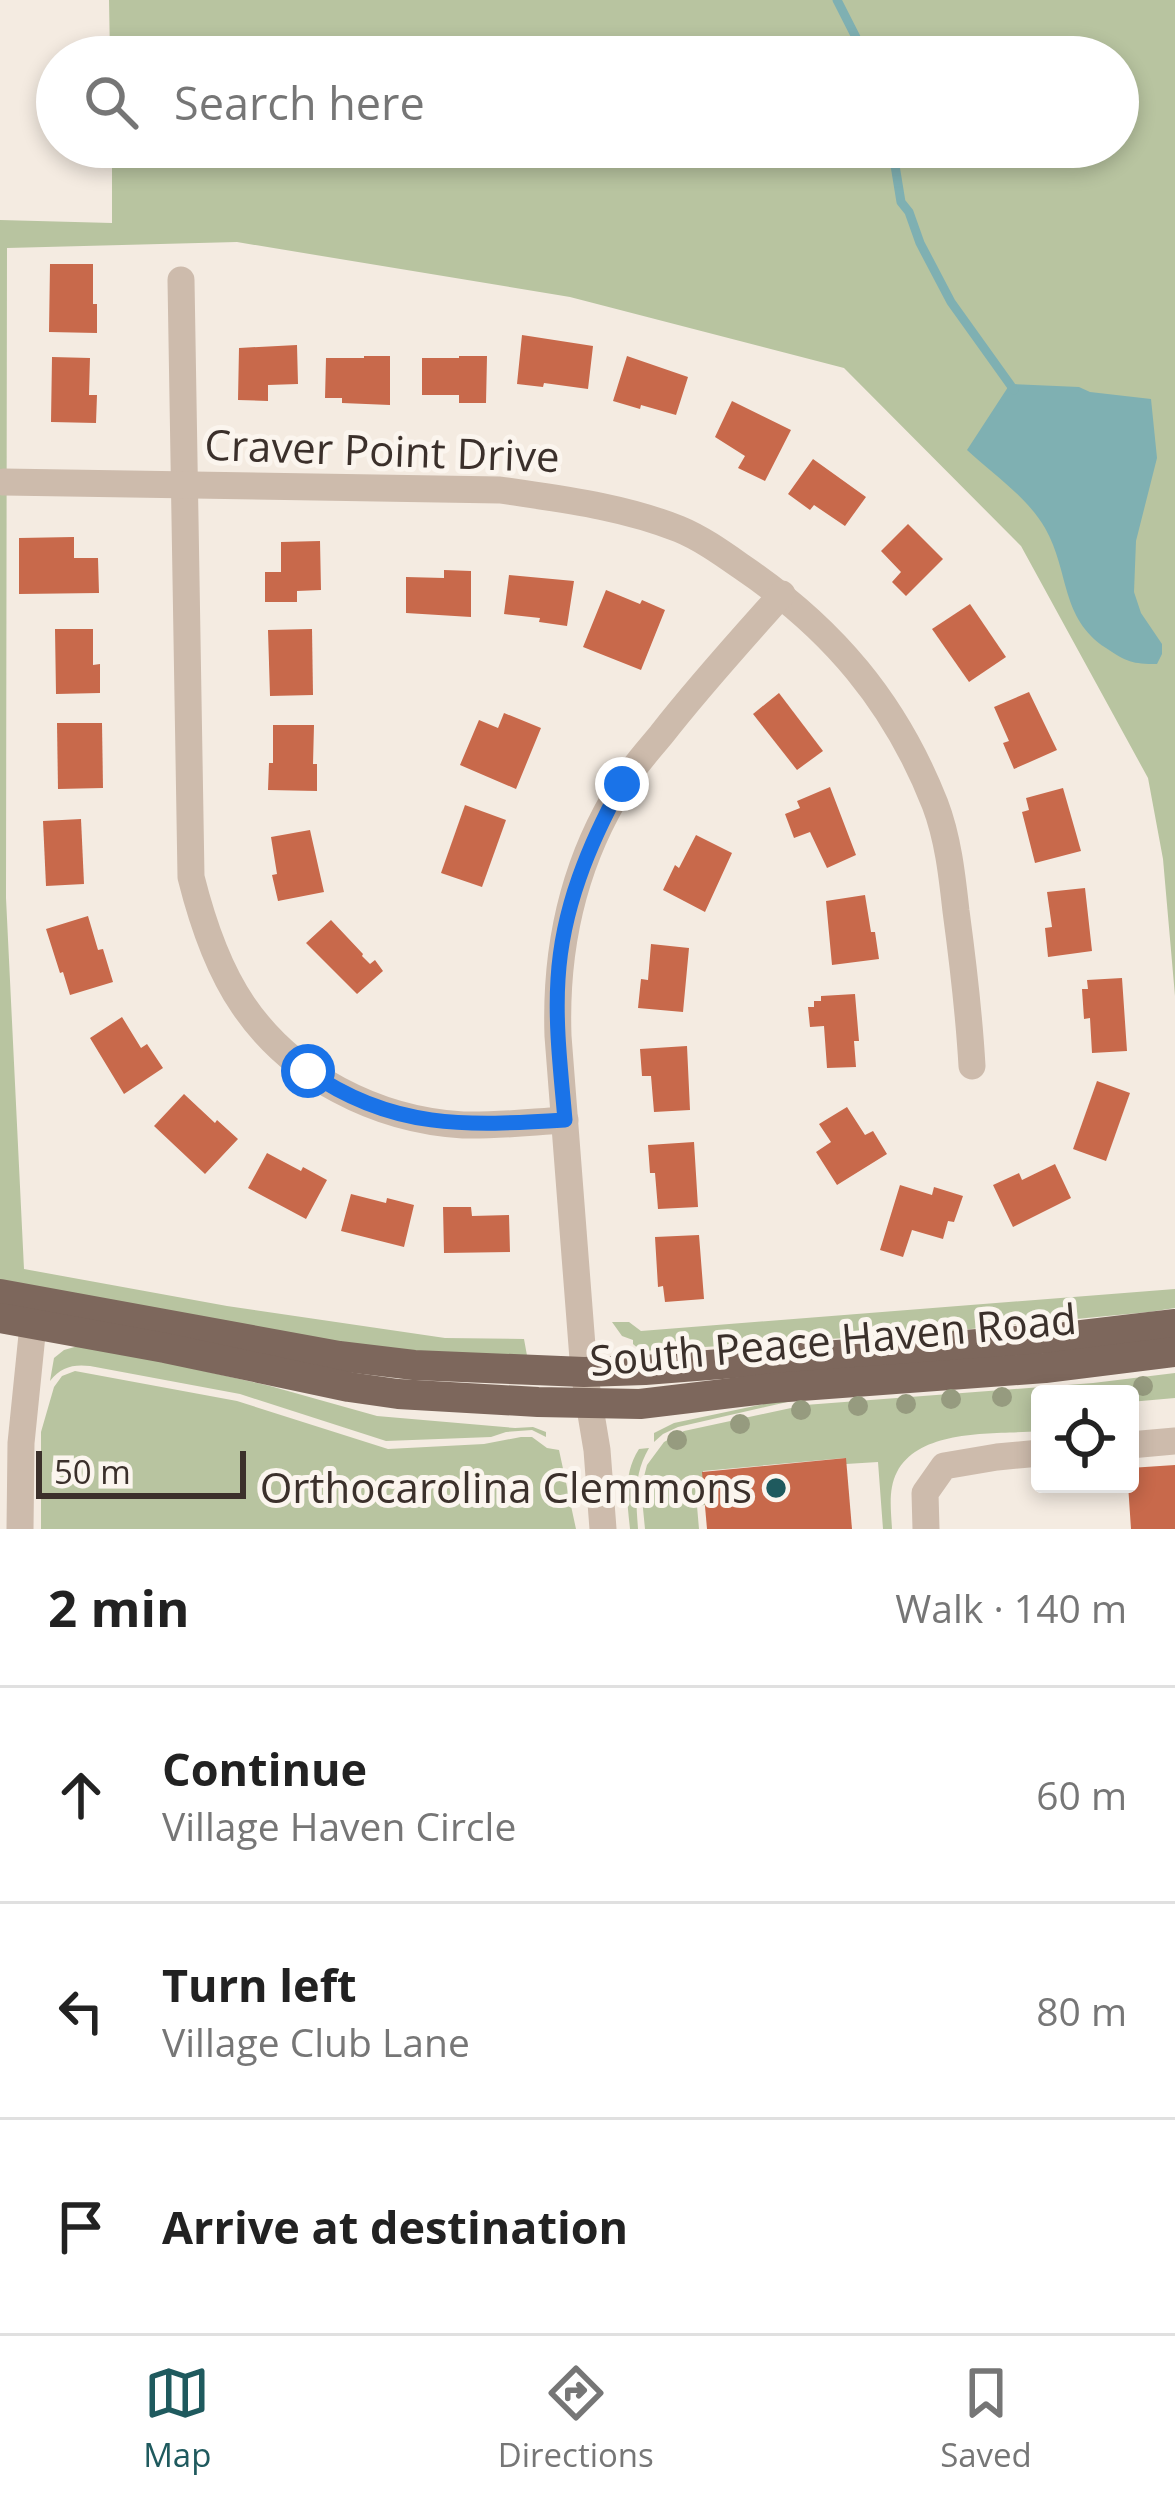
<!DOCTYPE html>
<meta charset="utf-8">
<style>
body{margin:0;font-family:"Open Sans",sans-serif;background:#f6f6f6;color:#222}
.controls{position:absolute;right:36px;bottom:36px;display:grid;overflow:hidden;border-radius:12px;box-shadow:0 6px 18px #0003}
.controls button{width:108px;height:108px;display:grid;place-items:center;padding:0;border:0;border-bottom:3px solid #e0e0e0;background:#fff;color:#222;font:60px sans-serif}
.scale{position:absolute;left:36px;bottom:30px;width:210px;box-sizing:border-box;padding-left:12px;border:6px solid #3b302b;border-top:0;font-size:33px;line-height:42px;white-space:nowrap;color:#3b302b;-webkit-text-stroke:9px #fbf5ee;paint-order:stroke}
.stop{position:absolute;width:36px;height:36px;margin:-27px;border:9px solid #1a73e8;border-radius:50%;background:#fff}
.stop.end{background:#1a73e8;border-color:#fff;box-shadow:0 3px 12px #0008}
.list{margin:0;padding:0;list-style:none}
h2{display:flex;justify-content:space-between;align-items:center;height:156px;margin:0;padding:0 48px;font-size:51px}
h2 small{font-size:39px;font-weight:400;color:#767676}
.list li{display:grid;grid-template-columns:78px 1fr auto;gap:36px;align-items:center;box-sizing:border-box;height:216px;padding:0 48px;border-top:3px solid #e0e0e0}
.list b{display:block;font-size:45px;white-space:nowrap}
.list p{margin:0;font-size:39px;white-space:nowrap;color:#767676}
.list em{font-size:39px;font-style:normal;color:#767676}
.icon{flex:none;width:66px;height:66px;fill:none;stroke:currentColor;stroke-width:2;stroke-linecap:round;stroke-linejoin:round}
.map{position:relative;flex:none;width:1175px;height:1529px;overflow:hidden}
.search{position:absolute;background:#fff;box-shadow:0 6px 18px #0003;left:36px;right:36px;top:36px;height:132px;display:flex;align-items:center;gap:30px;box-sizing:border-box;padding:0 42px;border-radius:66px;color:#767676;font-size:45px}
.sheet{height:804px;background:#fff}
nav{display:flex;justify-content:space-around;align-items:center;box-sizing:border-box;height:168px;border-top:3px solid #e0e0e0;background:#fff;font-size:33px;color:#767676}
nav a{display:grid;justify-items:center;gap:6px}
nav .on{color:#1f5a5e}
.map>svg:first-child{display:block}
.green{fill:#b8c4a0}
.water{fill:#7fb0b2}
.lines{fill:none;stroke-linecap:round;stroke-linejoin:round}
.stream{stroke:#7fb0b2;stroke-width:9}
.building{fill:#c8694b}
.minor{stroke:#cdbbac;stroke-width:27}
.major{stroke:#7d675c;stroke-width:30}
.tree{fill:#969b7f}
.route{stroke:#1a73e8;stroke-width:15}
.poi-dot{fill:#1f5a5e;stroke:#fbf5ee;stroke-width:4.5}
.labels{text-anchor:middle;stroke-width:10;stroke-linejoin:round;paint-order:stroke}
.street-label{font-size:42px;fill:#3b302b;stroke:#fbf5ee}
.poi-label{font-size:42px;fill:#3b302b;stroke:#fbf5ee;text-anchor:end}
</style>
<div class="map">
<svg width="1175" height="1529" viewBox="0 0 1175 1529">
<rect width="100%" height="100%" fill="#f4ebe1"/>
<g class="green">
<path d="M109,0h1066v996l-12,-137 -15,-81 -127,-232 -177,-178 -274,-71 -333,-55 -230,6 -1,650 18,371 203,37 218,32 79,1 4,22 -111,-2 -417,-75v-1064l112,3v-76h1006v-90h-1008z"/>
<path d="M1175,1289v19l-26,4 -210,20 -298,19 -8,-7v-4l-11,-4 -10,-14h17l12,9z"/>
<path d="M85,1344l185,42 107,30 138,12 18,-1 13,5v5l-14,-7 -26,2 -15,5 -105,4 -146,-47 -150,-28c-17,-2 -29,1 -40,15l4,-23 10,-8z"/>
<path d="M75,1371l162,30 151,48 96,-5 37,-7h11l15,11 12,2 17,79h-535v-97l13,-45 8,-11z"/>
<path d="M1175,1373v25l-45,4v-8h-90v37c-43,4 -119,-4 -143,41 -9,17 -6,38 -5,57h-9l-5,-67 -32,2 -1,-6 -142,13 2,34 -8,1 2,23h-54l-4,-41 6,-23 17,-23 20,-11 121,-26 288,-22z"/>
<path d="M806,1395l-1,3 -127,29 -15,7 -9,8v-9l20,-10z"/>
<path d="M649,1448c-16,28 -13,50 -11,81h-8c-3,-29 -7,-55 9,-80z"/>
</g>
<path class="water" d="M1010,384l69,3 11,5 61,7 6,59 -21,83 -2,51 7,21 21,31v10l-5,10c-25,0 -30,-2 -51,-16 -46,-30 -36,-76 -61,-120 -18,-31 -52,-54 -78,-78z"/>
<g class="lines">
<g class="stream">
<path d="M837,0l29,57"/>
<path d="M892,147l9,55 8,10 11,31 31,59 63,88"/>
</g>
</g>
<g class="building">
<path d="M50,264h43v40h4v29l-48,-1z"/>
<path d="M522,335l71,11 -5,43 -44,-6 -1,4 -26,-3z"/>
<path d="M297,345l1,39 -30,1v16l-30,-1 1,-52z"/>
<path d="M364,356h26v49l-48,-2v-5h-17l1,-40h38z"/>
<path d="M459,356h28l-1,47h-27v-8h-37v-37h37z"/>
<path d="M627,356l61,21 -12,38 -35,-10 -1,4 -27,-8z"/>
<path d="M52,357l38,1 -1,37h8l-1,28 -45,-1z"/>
<path d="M732,401l59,29 -26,51 -27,-13 7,-12 -30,-19z"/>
<path d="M813,459l53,38 -21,29 -31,-21 -4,5 -22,-16z"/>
<path d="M908,524l35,35 -37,37 -14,-14 9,-10 -20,-21z"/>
<path d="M74,537v21h24l1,35 -80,1v-56z"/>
<path d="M320,541l1,49 -24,1v11h-32v-30h16v-30z"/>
<path d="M444,570l27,1v46l-65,-4v-36l38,1z"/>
<path d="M509,575l65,6 -7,45 -28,-4 1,-4 -36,-4z"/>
<path d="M606,590l34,14 2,-4 23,10 -24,60 -58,-23z"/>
<path d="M970,604l36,53 -37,25 -37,-53z"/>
<path d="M55,629h38v36l7,-1v29l-44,1z"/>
<path d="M312,629l1,66 -43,1 -2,-66z"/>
<path d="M1029,692l28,58 -43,19 -11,-26 6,-2 -15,-34z"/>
<path d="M779,693l44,58 -26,19 -44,-56z"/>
<path d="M504,713l37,15 -25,61 -56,-24 19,-45 19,8z"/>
<path d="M57,723h45l1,65 -45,1z"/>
<path d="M273,725h41l-1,39h4v27l-49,-1 1,-27h4z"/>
<path d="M830,787l26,68 -29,13 -17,-36 -16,6 -9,-24 15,-6 -3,-7z"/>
<path d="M1063,788l18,63 -46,12 -13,-51 7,-2 -3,-12z"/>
<path d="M465,805l41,15 -24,67 -41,-14z"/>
<path d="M81,819l3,65 -38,2 -3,-65z"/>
<path d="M310,830l14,62 -46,9 -6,-26 5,-1 -6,-37z"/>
<path d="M696,835l36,18 -27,59 -42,-22 12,-25 4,3z"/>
<path d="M1085,888l7,63 -44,6 -3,-29 7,-1 -5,-35z"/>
<path d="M865,895l6,37h4l4,27 -47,6 -6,-64z"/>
<path d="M88,916l10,34 5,-1 10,33 -43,13 -7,-23 -3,1 -14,-44z"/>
<path d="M331,920l32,34 -1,2 8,8 5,-4 8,11 -26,23 -51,-51z"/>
<path d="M651,944l38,4 -6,64 -45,-4 3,-29 7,1z"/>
<path d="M1122,978l5,73 -35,2 -2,-35 -6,1 -2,-30h6l-1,-9z"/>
<path d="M855,994l4,47h-5l2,26 -29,1 -3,-42 -14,1 -2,-20h6v-6h7v-5z"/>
<path d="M122,1017l19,31 6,-4 16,24 -39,26 -34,-56z"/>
<path d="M687,1046l3,64 -36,2 -3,-36h-9l-2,-27z"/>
<path d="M1097,1081l33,12 -24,68 -33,-12z"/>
<path d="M184,1094l31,29 2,-3 21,19 -33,35 -51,-48z"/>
<path d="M847,1107l18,28 8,-4 14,23 -50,31 -21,-33 15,-10 -12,-18z"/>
<path d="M694,1142l4,65 -40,2 -3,-36h-5l-2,-28z"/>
<path d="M267,1153l34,18 2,-4 24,13 -21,39 -58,-31z"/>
<path d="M1055,1164l16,34 -58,29 -20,-42 26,-12 3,7z"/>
<path d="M900,1185l32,10 2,-8 29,9 -9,26 -6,-1 -5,18 -31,-9 -9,27 -23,-7z"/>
<path d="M351,1194l35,9 1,-5 27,7 -10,42 -63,-16z"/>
<path d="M443,1207h28l1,9 37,-1 1,37 -66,1z"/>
<path d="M699,1235l5,64 -39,3 -2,-16 -5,1 -3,-50z"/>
<path d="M846,1458l6,71h-145l-5,-57z"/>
<path d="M1175,1465v64h-44l-3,-45h2v-16z"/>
</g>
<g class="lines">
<g class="minor">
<path d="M181,280l10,597c11,44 26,90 52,128 49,72 134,115 220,120 34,1 68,-3 102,-5"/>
<path d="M4,482l496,8c60,9 122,16 179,39 22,9 43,24 63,38 90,61 153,135 193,237 13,34 17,71 21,107 7,52 13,103 16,155"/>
<path d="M1130,1445l45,-4"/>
<path d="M20,1529l1,-86 12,-118"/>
<path d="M603,1529l-6,-79 -13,-78 -26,-336c-3,-88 16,-174 63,-249 11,-19 26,-35 40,-52 38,-49 80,-95 121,-141"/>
<path d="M926,1529l-1,-36 19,-27 53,-9 43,-4"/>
</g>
<g class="major">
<path d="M0,1294l339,62 75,9 170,7 61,-2 420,-33 110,-13"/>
<path d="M0,1318l165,30 184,39 49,7 140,8 102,2 134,-16 271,-20 130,-16"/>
</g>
</g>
<g class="tree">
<circle cx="1143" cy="1386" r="10"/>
<circle cx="1002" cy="1397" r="10"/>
<circle cx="951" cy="1399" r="10"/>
<circle cx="906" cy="1404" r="10"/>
<circle cx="858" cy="1406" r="10"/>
<circle cx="801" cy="1410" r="10"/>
<circle cx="740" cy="1424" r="10"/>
<circle cx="677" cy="1440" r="10"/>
<circle cx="630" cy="1491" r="10"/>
</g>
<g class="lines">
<path class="route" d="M308,1071c84,59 159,55 257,49 -4,-47 -10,-94 -7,-141 4,-70 31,-135 64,-195"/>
</g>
<circle class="poi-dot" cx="776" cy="1488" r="12"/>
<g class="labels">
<g class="street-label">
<text transform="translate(382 451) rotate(2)" y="15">Craver Point Drive</text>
<text transform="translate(833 1340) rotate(-5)" y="15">South Peace Haven Road</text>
</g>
<g class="poi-label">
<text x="752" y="1503">Orthocarolina Clemmons</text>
</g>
</g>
</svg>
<div class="controls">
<button><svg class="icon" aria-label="locate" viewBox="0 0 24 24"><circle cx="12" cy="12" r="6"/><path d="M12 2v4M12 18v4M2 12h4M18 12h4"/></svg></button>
</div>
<div class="scale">50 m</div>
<div class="stop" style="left:308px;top:1071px"></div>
<div class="stop end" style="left:622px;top:784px"></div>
<div class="search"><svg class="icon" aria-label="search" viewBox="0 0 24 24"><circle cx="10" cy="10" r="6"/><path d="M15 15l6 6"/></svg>Search here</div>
</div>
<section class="sheet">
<h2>2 min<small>Walk · 140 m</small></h2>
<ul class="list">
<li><svg class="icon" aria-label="ahead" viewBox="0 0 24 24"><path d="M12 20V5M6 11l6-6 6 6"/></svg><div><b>Continue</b><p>Village Haven Circle</p></div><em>60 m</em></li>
<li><svg class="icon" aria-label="left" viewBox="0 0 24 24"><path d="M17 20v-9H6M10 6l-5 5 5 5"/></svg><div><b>Turn left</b><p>Village Club Lane</p></div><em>80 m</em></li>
<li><svg class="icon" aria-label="arrive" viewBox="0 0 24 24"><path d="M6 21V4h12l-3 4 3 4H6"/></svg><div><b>Arrive at destination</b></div></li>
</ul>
</section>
<nav>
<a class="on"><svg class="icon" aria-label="map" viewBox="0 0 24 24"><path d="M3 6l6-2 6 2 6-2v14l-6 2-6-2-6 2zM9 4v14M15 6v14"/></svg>Map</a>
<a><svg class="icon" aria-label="directions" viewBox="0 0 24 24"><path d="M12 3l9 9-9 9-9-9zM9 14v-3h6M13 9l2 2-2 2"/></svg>Directions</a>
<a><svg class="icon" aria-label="saved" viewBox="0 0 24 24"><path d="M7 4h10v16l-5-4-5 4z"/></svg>Saved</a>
</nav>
